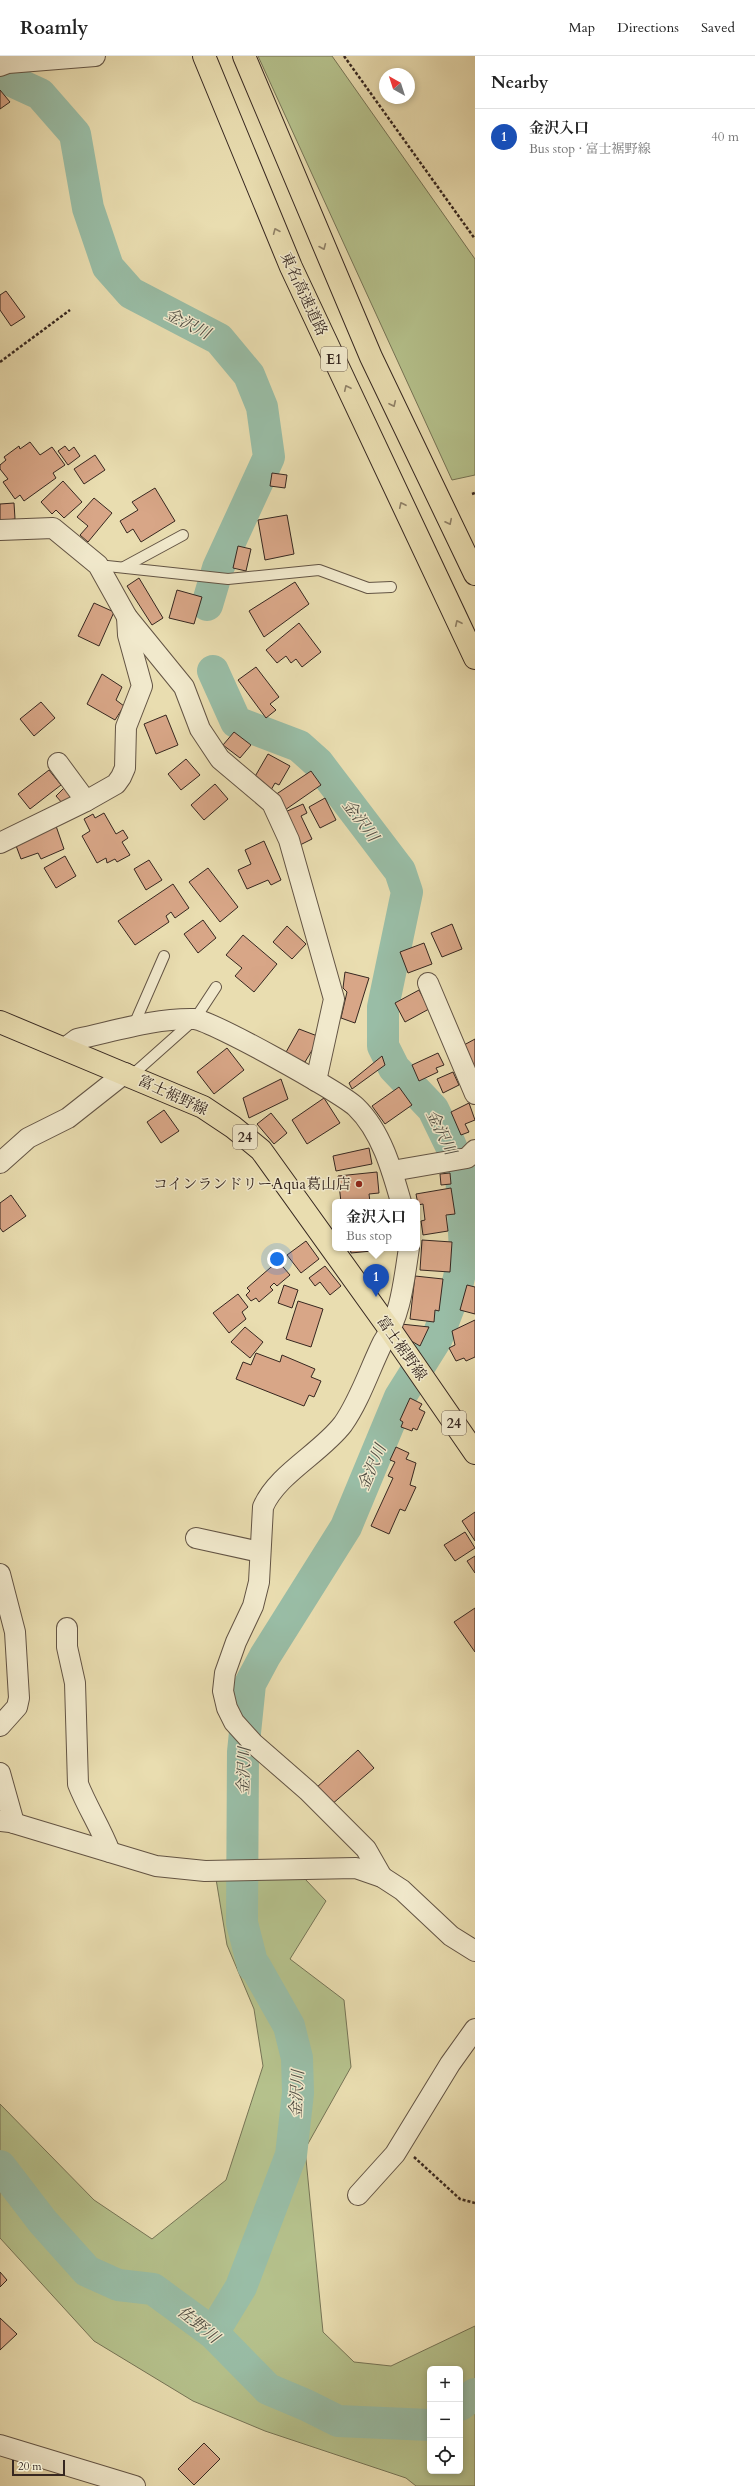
<!DOCTYPE html>
<meta charset="utf-8">
<style>
body{margin:0;font-family:Cardo,"Noto Serif JP",serif;background:#f6f6f6;color:#222}
.controls{position:absolute;right:12px;bottom:12px;display:grid;overflow:hidden;border-radius:6px;box-shadow:0 2px 6px #0003}
.controls button{width:36px;height:36px;display:grid;place-items:center;padding:0;border:0;border-bottom:1px solid #e0e0e0;background:#fff;color:#222;font:20px sans-serif}
.compass{position:absolute;left:379px;top:12px;width:36px;height:36px;border-radius:50%;background:#fff;box-shadow:0 2px 6px #0003;rotate:321deg}
.scale{position:absolute;left:12px;bottom:10px;width:53px;box-sizing:border-box;padding-left:4px;border:2px solid #362720;border-top:0;font-size:11px;line-height:14px;white-space:nowrap;color:#362720;-webkit-text-stroke:3px #f1e9cc;paint-order:stroke}
.you{position:absolute;left:277px;top:1203px;width:14px;height:14px;margin:-10px;border:3px solid #fff;border-radius:50%;background:#1a73e8;box-shadow:0 0 0 6px #1a73e833}
.badge{display:grid;place-items:center;width:26px;height:26px;border-radius:50%;background:#db2777;color:#fff;font-size:13px;font-weight:700}
.pin{position:absolute;translate:-50% -33px;filter:drop-shadow(0 1px 2px #0008)}
.pin::after{content:'';position:absolute;top:21px;width:14px;height:12px;background:inherit;clip-path:polygon(0 0,100% 0,50% 100%)}
.popup{position:absolute;left:332px;top:1143px;width:88px;height:52px;box-sizing:border-box;display:grid;place-content:center;border-radius:6px;background:#fff;filter:drop-shadow(0 1px 3px #0005);font-size:13px;white-space:nowrap;color:#767676}
.popup b{font-size:15px;color:#222}
.popup::after{content:'';position:absolute;left:50%;top:100%;margin-left:-8px;border:8px solid transparent;border-top-color:#fff}
.list{margin:0;padding:0;list-style:none}
h2{display:flex;justify-content:space-between;align-items:center;height:52px;margin:0;padding:0 16px;font-size:17px}
h2 small{font-size:13px;font-weight:400;color:#767676}
.list li{display:grid;grid-template-columns:26px 1fr auto;gap:12px;align-items:center;box-sizing:border-box;height:56px;padding:0 16px;border-top:1px solid #e0e0e0}
.list b{display:block;font-size:15px;white-space:nowrap}
.list p{margin:0;font-size:13px;white-space:nowrap;color:#767676}
.list em{font-size:13px;font-style:normal;color:#767676}
.icon{flex:none;width:22px;height:22px;fill:none;stroke:currentColor;stroke-width:2;stroke-linecap:round;stroke-linejoin:round}
.map{position:relative;flex:none;width:475px;height:2430px;overflow:hidden}
header{display:flex;align-items:center;gap:24px;box-sizing:border-box;height:56px;padding:0 20px;background:#fff;border-bottom:1px solid #e0e0e0}
header strong{font-size:19px}
nav{display:flex;gap:22px;margin-inline-start:auto;font-size:14px}
main{display:flex}
aside{flex:1;background:#fff}
.map>svg:first-child{display:block}
.green{fill:#b5c18c;stroke:#767456;fill-rule:evenodd}
.lines{fill:none;stroke-linecap:round;stroke-linejoin:round}
.river{stroke:#99bda6;stroke-width:32}
.building{fill:#d8a687;stroke:#362720}
.service-casing{stroke:#635444;stroke-width:12}
.minor-casing{stroke:#635444;stroke-width:22}
.primary-casing{stroke:#362720;stroke-width:24}
.motorway-casing{stroke:#362720;stroke-width:24}
.path{stroke:#362720;stroke-width:2.5;stroke-dasharray:3 2;stroke-linecap:butt}
.service{stroke:#f1e9cc;stroke-width:10}
.minor{stroke:#f1e9cc;stroke-width:20}
.primary{stroke:#e9ddb0;stroke-width:22}
.motorway{stroke:#e9ddb0;stroke-width:22}
.oneway{stroke:#908268}
.poi-dot{fill:#8f2418;stroke:#f1e9cc;stroke-width:1.5}
.labels{text-anchor:middle;stroke-width:3;stroke-linejoin:round;paint-order:stroke}
.shield{fill:#f1e9cc;stroke:#6e6154;stroke-width:1}
.shield-label{font-size:14px;font-weight:bold;fill:#362720}
.street-label{font-size:15px;fill:#362720;stroke:#f1e9cc}
.poi-label{font-size:15px;fill:#362720;stroke:#f1e9cc;text-anchor:end}
.water-label{font-size:16px;font-style:italic;fill:#4f4c42;stroke:#f1e9cc}
</style>
<header>
<strong>Roamly</strong>
<nav><a>Map</a><a>Directions</a><a>Saved</a></nav>
</header>
<main>
<div class="map">
<svg width="475" height="2430" viewBox="0 0 475 2430">
<rect width="100%" height="100%" fill="#e9ddb0"/>
<filter id="stains"><feTurbulence type="fractalNoise" baseFrequency=".005" numOctaves="4"/><feColorMatrix values="0 0 0 0 .2 0 0 0 0 .09 0 0 0 0 .02 0 0 0 .5 -.17"/></filter>
<radialGradient id="worn" r=".72"><stop offset=".6" stop-color="#630" stop-opacity="0"/><stop offset="1" stop-color="#630" stop-opacity=".3"/></radialGradient>
<g class="green">
<path d="M258,0h74l143,203v216l-23,5z"/>
<path d="M216,1823h89l21,22 -36,58 54,41 7,67 -46,82 18,183 31,30 37,4 84,-40v160h-59l-10,-8 -141,-47 -72,-30 -99,-60 -94,-103v-134l94,96 58,39 74,-59 37,-114 -9,-57 -27,-64zM430,2313h30v102h-30z"/>
</g>
<g class="lines">
<g class="river">
<path d="M5,22l35,16 35,40 13,74 20,59 23,26 88,46 30,36 13,32 7,50 -51,111 -11,37"/>
<path d="M213,615l23,51 63,24 19,17 82,108 7,21 -24,115v39l11,22 39,41 17,35 11,27 4,81 -8,34 -20,52 -37,59 -54,130 -81,129 -15,28 -7,68 -1,171 11,43h2l34,60 8,32 1,35 -7,62 -50,132 -28,46"/>
<path d="M0,2110l43,56 44,49 31,14 35,4 60,44 55,56 38,16 32,16 92,4"/>
<path d="M460,2349l15,-11"/>
</g>
</g>
<g class="building">
<path d="M0,34l10,12 -10,7z"/>
<path d="M6,235l19,26 -14,9 -11,-16v-15z"/>
<path d="M30,386l10,13 12,-8 13,18 -12,8 3,5 -32,23 -4,-6 -5,4 -12,-17 5,-3 -8,-10v-4l6,-5 -2,-3 15,-11 1,3z"/>
<path d="M65,390l4,5 5,-4 6,9 -12,9 -10,-14z"/>
<path d="M95,399l10,15 -21,14 -10,-15z"/>
<path d="M272,417l15,2 -2,13 -15,-2z"/>
<path d="M63,425l19,21 -18,16 -8,-8 -4,4 -11,-12z"/>
<path d="M155,432l20,33 -34,21 -8,-13 -6,4 -7,-12 18,-11 -6,-8z"/>
<path d="M94,442l18,15 -24,29 -8,-7 8,-9 -11,-9z"/>
<path d="M14,447l1,16 -15,2v-17z"/>
<path d="M287,459l7,39 -29,6 -7,-40z"/>
<path d="M238,490l13,3 -5,22 -13,-3z"/>
<path d="M139,522l24,40 -11,7 -25,-39z"/>
<path d="M295,526l14,22 -45,33 -15,-26z"/>
<path d="M177,534l25,7 -8,27 -25,-6z"/>
<path d="M94,547l20,9 -15,34 -21,-10z"/>
<path d="M299,567l22,29 -19,15 -6,-8 -5,4 -5,-7 -9,7 -11,-13z"/>
<path d="M256,611l23,30 -9,7 6,6 -10,8 -28,-38z"/>
<path d="M102,618l20,13 -6,13 8,6 -9,14 -28,-16z"/>
<path d="M41,646l14,16 -21,18 -14,-17z"/>
<path d="M166,659l12,30 -22,9 -12,-30z"/>
<path d="M234,676l17,13 -11,13 -17,-13z"/>
<path d="M268,698l22,12 -11,19 -4,-2 -4,7 -18,-10z"/>
<path d="M186,703l14,16 -19,15 -13,-16z"/>
<path d="M49,714l12,15 -31,24 -12,-15z"/>
<path d="M311,715l10,14 -36,25 -10,-15z"/>
<path d="M215,728l13,15 -24,21 -13,-15z"/>
<path d="M65,731l8,9 -10,8 -7,-8z"/>
<path d="M325,742l11,22 -16,8 -11,-21z"/>
<path d="M303,748l4,9 -6,3 11,23 -14,7 -15,-33z"/>
<path d="M104,757l12,21 7,-4 5,8 -6,4 8,13 -13,7 -2,-3 -8,4 -1,-5 -9,5 -15,-27 8,-5 -6,-12 9,-5 2,4z"/>
<path d="M56,770l8,23 -23,10 -3,-6 -17,6 -6,-16z"/>
<path d="M264,785l17,39 -10,5 -3,-5 -21,9 -9,-19 13,-6 -6,-14z"/>
<path d="M65,800l11,20 -20,12 -12,-20z"/>
<path d="M149,804l13,20 -16,10 -12,-21z"/>
<path d="M208,812l30,39 -18,15 -31,-40z"/>
<path d="M173,828l16,24 -14,10 -4,-6 -5,4 3,6 -34,23 -17,-24z"/>
<path d="M203,864l13,18 -18,15 -14,-19z"/>
<path d="M452,868l10,25 -20,8 -11,-24z"/>
<path d="M287,870l19,18 -14,15 -19,-17z"/>
<path d="M243,879l34,29 -23,28 -19,-16 7,-8 -16,-13z"/>
<path d="M424,887l8,21 -24,9 -8,-21z"/>
<path d="M345,916l24,6 -14,45 -14,-5 6,-26 -4,-4z"/>
<path d="M419,934l10,19 -24,13 -10,-19z"/>
<path d="M299,973l21,8 -15,25 -20,-8z"/>
<path d="M475,983v30l-11,-24z"/>
<path d="M227,992l17,22 -30,24 -17,-22z"/>
<path d="M438,997l6,12 -8,3 2,4 -19,9 -7,-16z"/>
<path d="M382,1000l3,9 -33,24 -3,-6z"/>
<path d="M453,1016l6,13 -16,8 -6,-14z"/>
<path d="M281,1023l7,20 -39,19 -6,-20z"/>
<path d="M399,1031l13,18 -27,19 -13,-18z"/>
<path d="M324,1042l16,25 -33,21 -15,-24z"/>
<path d="M469,1047l6,17 -10,4 4,8 -8,3 -10,-23z"/>
<path d="M164,1054l15,21 -18,12 -14,-21z"/>
<path d="M271,1057l16,20 -13,11 -17,-20z"/>
<path d="M369,1092l3,16 -36,7 -3,-15z"/>
<path d="M377,1116l2,21 -10,1 1,8h-29l-3,-26z"/>
<path d="M450,1117l1,11 -10,1 -1,-11z"/>
<path d="M451,1132l4,26 -9,1 2,16 -25,4 -2,-14 4,-1 -2,-16 -5,1 -2,-11z"/>
<path d="M11,1139l15,21 -23,16 -3,-4v-25z"/>
<path d="M422,1184l30,2 -2,30 -30,-2z"/>
<path d="M306,1185l13,18 -18,14 -14,-18z"/>
<path d="M350,1192h32v2l-31,3z"/>
<path d="M278,1205l12,14 -13,11 -3,-3 -4,4 3,3 -14,12 -3,-4 -5,3 -5,-6 4,-4 -3,-3z"/>
<path d="M325,1210l16,20 -11,9 -10,-13 -5,4 -6,-8z"/>
<path d="M415,1220l28,3 -4,32 -4,-1 -1,12 -24,-3z"/>
<path d="M284,1229l14,5 -6,18 -14,-5z"/>
<path d="M467,1229l8,2v27l-15,-4z"/>
<path d="M238,1238l10,13 -6,5 4,7 -17,14 -16,-20z"/>
<path d="M298,1245l25,8 -12,38 -25,-8z"/>
<path d="M475,1264v37l-9,4 -2,-3 -8,3 -7,-13 6,-3 -3,-14z"/>
<path d="M401,1268l28,3 -9,19 -14,-8z"/>
<path d="M245,1271l18,15 -13,16 -19,-16z"/>
<path d="M256,1297l24,9 2,-7 33,14 -4,8 10,4 -7,16 -5,-2 -5,11 -68,-27 7,-17 8,3z"/>
<path d="M410,1342l12,6 -3,5 6,3 -8,18 -4,-2 -1,3 -11,-4 2,-5 -3,-2z"/>
<path d="M396,1391l13,6 -3,6 10,4 -6,22 6,2 -11,24 -5,-2 -11,25 -18,-8 22,-48 -5,-2 7,-14 -5,-2z"/>
<path d="M475,1456v29l-13,-20z"/>
<path d="M465,1476l10,16 -20,13 -11,-16z"/>
<path d="M475,1500v17l-8,-12z"/>
<path d="M475,1552v44l-21,-30z"/>
<path d="M358,1694l16,18 -43,37 -15,-17z"/>
<path d="M0,2216l7,8 -7,7z"/>
<path d="M0,2262l17,16 -17,16z"/>
<path d="M204,2387l16,16 -26,26 -16,-16z"/>
</g>
<g class="lines">
<defs>
<g id="service">
<path d="M98,509l130,14 91,-9 49,18 23,-1"/>
<path d="M124,511l59,-32"/>
<path d="M133,971l31,-71"/>
<path d="M131,1020l64,-57 21,-32"/>
</g>
<g id="minor">
<path d="M0,10l8,-3 87,-7"/>
<path d="M0,474l53,-2 45,37 29,52 57,70 16,42 20,30 52,44 17,37 45,159 -18,82"/>
<path d="M58,707l28,38"/>
<path d="M0,787l86,-42 30,-17 5,-7 4,-9 1,-41 16,-41 -14,-51 -1,-18"/>
<path d="M428,927l47,111"/>
<path d="M65,992l12,-9c38,-8 78,-21 117,-20 17,1 146,73 162,88 25,24 36,63 45,95"/>
<path d="M0,1107l28,-25 40,-20 57,-45"/>
<path d="M392,1115l75,-13 8,-8"/>
<path d="M196,1482l64,14"/>
<path d="M0,1518l15,58 4,66 -2,9 -17,19"/>
<path d="M67,1572v19l8,36 3,101c9,23 23,44 32,68"/>
<path d="M0,1717l14,50"/>
<path d="M0,1765l10,1 146,44 49,5 151,-3 26,9 20,13 49,46 24,15"/>
<path d="M382,1821l-16,-28 -58,-58 -55,-48 -19,-21 -7,-14 -4,-17 2,-18 11,-31 17,-36 6,-24 4,-75c14,-33 58,-54 80,-83 17,-24 27,-56 40,-82 18,-26 21,-63 26,-94"/>
<path d="M358,2139l37,-41 55,-90 25,-35"/>
<path d="M0,2389l135,41"/>
</g>
<path id="primary" d="M0,966l203,85 30,20 28,23 130,181 84,122"/>
<g id="motorway">
<path d="M204,0l87,211 184,391"/>
<path d="M244,0l127,301 104,217"/>
</g>
</defs>
<use href="#service" class="service-casing"/>
<use href="#minor" class="minor-casing"/>
<use href="#primary" class="primary-casing"/>
<use href="#motorway" class="motorway-casing"/>
<g class="path">
<path d="M344,0l131,183"/>
<path d="M0,306l70,-52"/>
<path d="M472,438l3,-1"/>
<path d="M414,2101l46,42 15,4"/>
</g>
<use href="#service" class="service"/>
<use href="#minor" class="minor"/>
<use href="#primary" class="primary"/>
<use href="#motorway" class="motorway"/>
</g>
<defs><path id="oneway-chevron" d="M-2-3.5L2.5 0L-2 3.5" fill="none" stroke-width="1.6" stroke-linecap="round" stroke-linejoin="round"/></defs>
<g class="oneway">
<use href="#oneway-chevron" transform="translate(276 175) rotate(-113)"/>
<use href="#oneway-chevron" transform="translate(323 191) rotate(67)"/>
<use href="#oneway-chevron" transform="translate(347 332) rotate(-115)"/>
<use href="#oneway-chevron" transform="translate(393 348) rotate(65)"/>
<use href="#oneway-chevron" transform="translate(402 449) rotate(-115)"/>
<use href="#oneway-chevron" transform="translate(449 466) rotate(64)"/>
<use href="#oneway-chevron" transform="translate(458 567) rotate(-115)"/>
</g>
<circle class="poi-dot" cx="359" cy="1128" r="4"/>
<g class="labels">
<g class="shield">
<rect x="321" y="291" width="26" height="24" rx="3"/>
<rect x="233" y="1069" width="24" height="24" rx="3"/>
<rect x="442" y="1355" width="24" height="24" rx="3"/>
</g>
<g class="shield-label">
<text x="334" y="308">E1</text>
<text x="245" y="1086">24</text>
<text x="454" y="1372">24</text>
</g>
<g class="street-label">
<text transform="translate(304 238) rotate(65)" y="5">東名高速道路</text>
<text transform="translate(173 1039) rotate(25)" y="5">富士裾野線</text>
<text transform="translate(402 1292) rotate(55)" y="5">富士裾野線</text>
</g>
<g class="poi-label">
<text x="351" y="1133">コインランドリーAqua葛山店</text>
</g>
<g class="water-label">
<text transform="translate(188 267) rotate(27)" y="6">金沢川</text>
<text transform="translate(361 764) rotate(53)" y="6">金沢川</text>
<text transform="translate(442 1076) rotate(64)" y="6">金沢川</text>
<text transform="translate(371 1411) rotate(-67)" y="6">金沢川</text>
<text transform="translate(243 1715) rotate(-88)" y="6">金沢川</text>
<text transform="translate(296 2038) rotate(-87)" y="6">金沢川</text>
<text transform="translate(199 2268) rotate(39)" y="6">佐野川</text>
</g>
</g>
<rect width="100%" height="100%" filter="url(#stains)"/>
<rect width="100%" height="100%" fill="url(#worn)"/>
</svg>
<div class="controls">
<button>+</button>
<button>−</button>
<button><svg class="icon" aria-label="locate" viewBox="0 0 24 24"><circle cx="12" cy="12" r="6"/><path d="M12 2v4M12 18v4M2 12h4M18 12h4"/></svg></button>
</div>
<svg class="compass" viewBox="-18 -18 36 36"><path d="M0-13l5 13h-10z" fill="#e53935"/><path d="M0 13l5-13h-10z" fill="#767676"/></svg>
<div class="scale">20 m</div>
<div class="you"></div>
<div class="pin badge" style="left:376px;top:1241px;background:#1a4fb4">1</div>
<div class="popup"><b>金沢入口</b>Bus stop</div>
</div>
<aside>
<h2>Nearby<small></small></h2>
<ul class="list">
<li><span class="badge" style="background:#1a4fb4">1</span><div><b>金沢入口</b><p>Bus stop · 富士裾野線</p></div><em>40 m</em></li>
</ul>
</aside>
</main>
